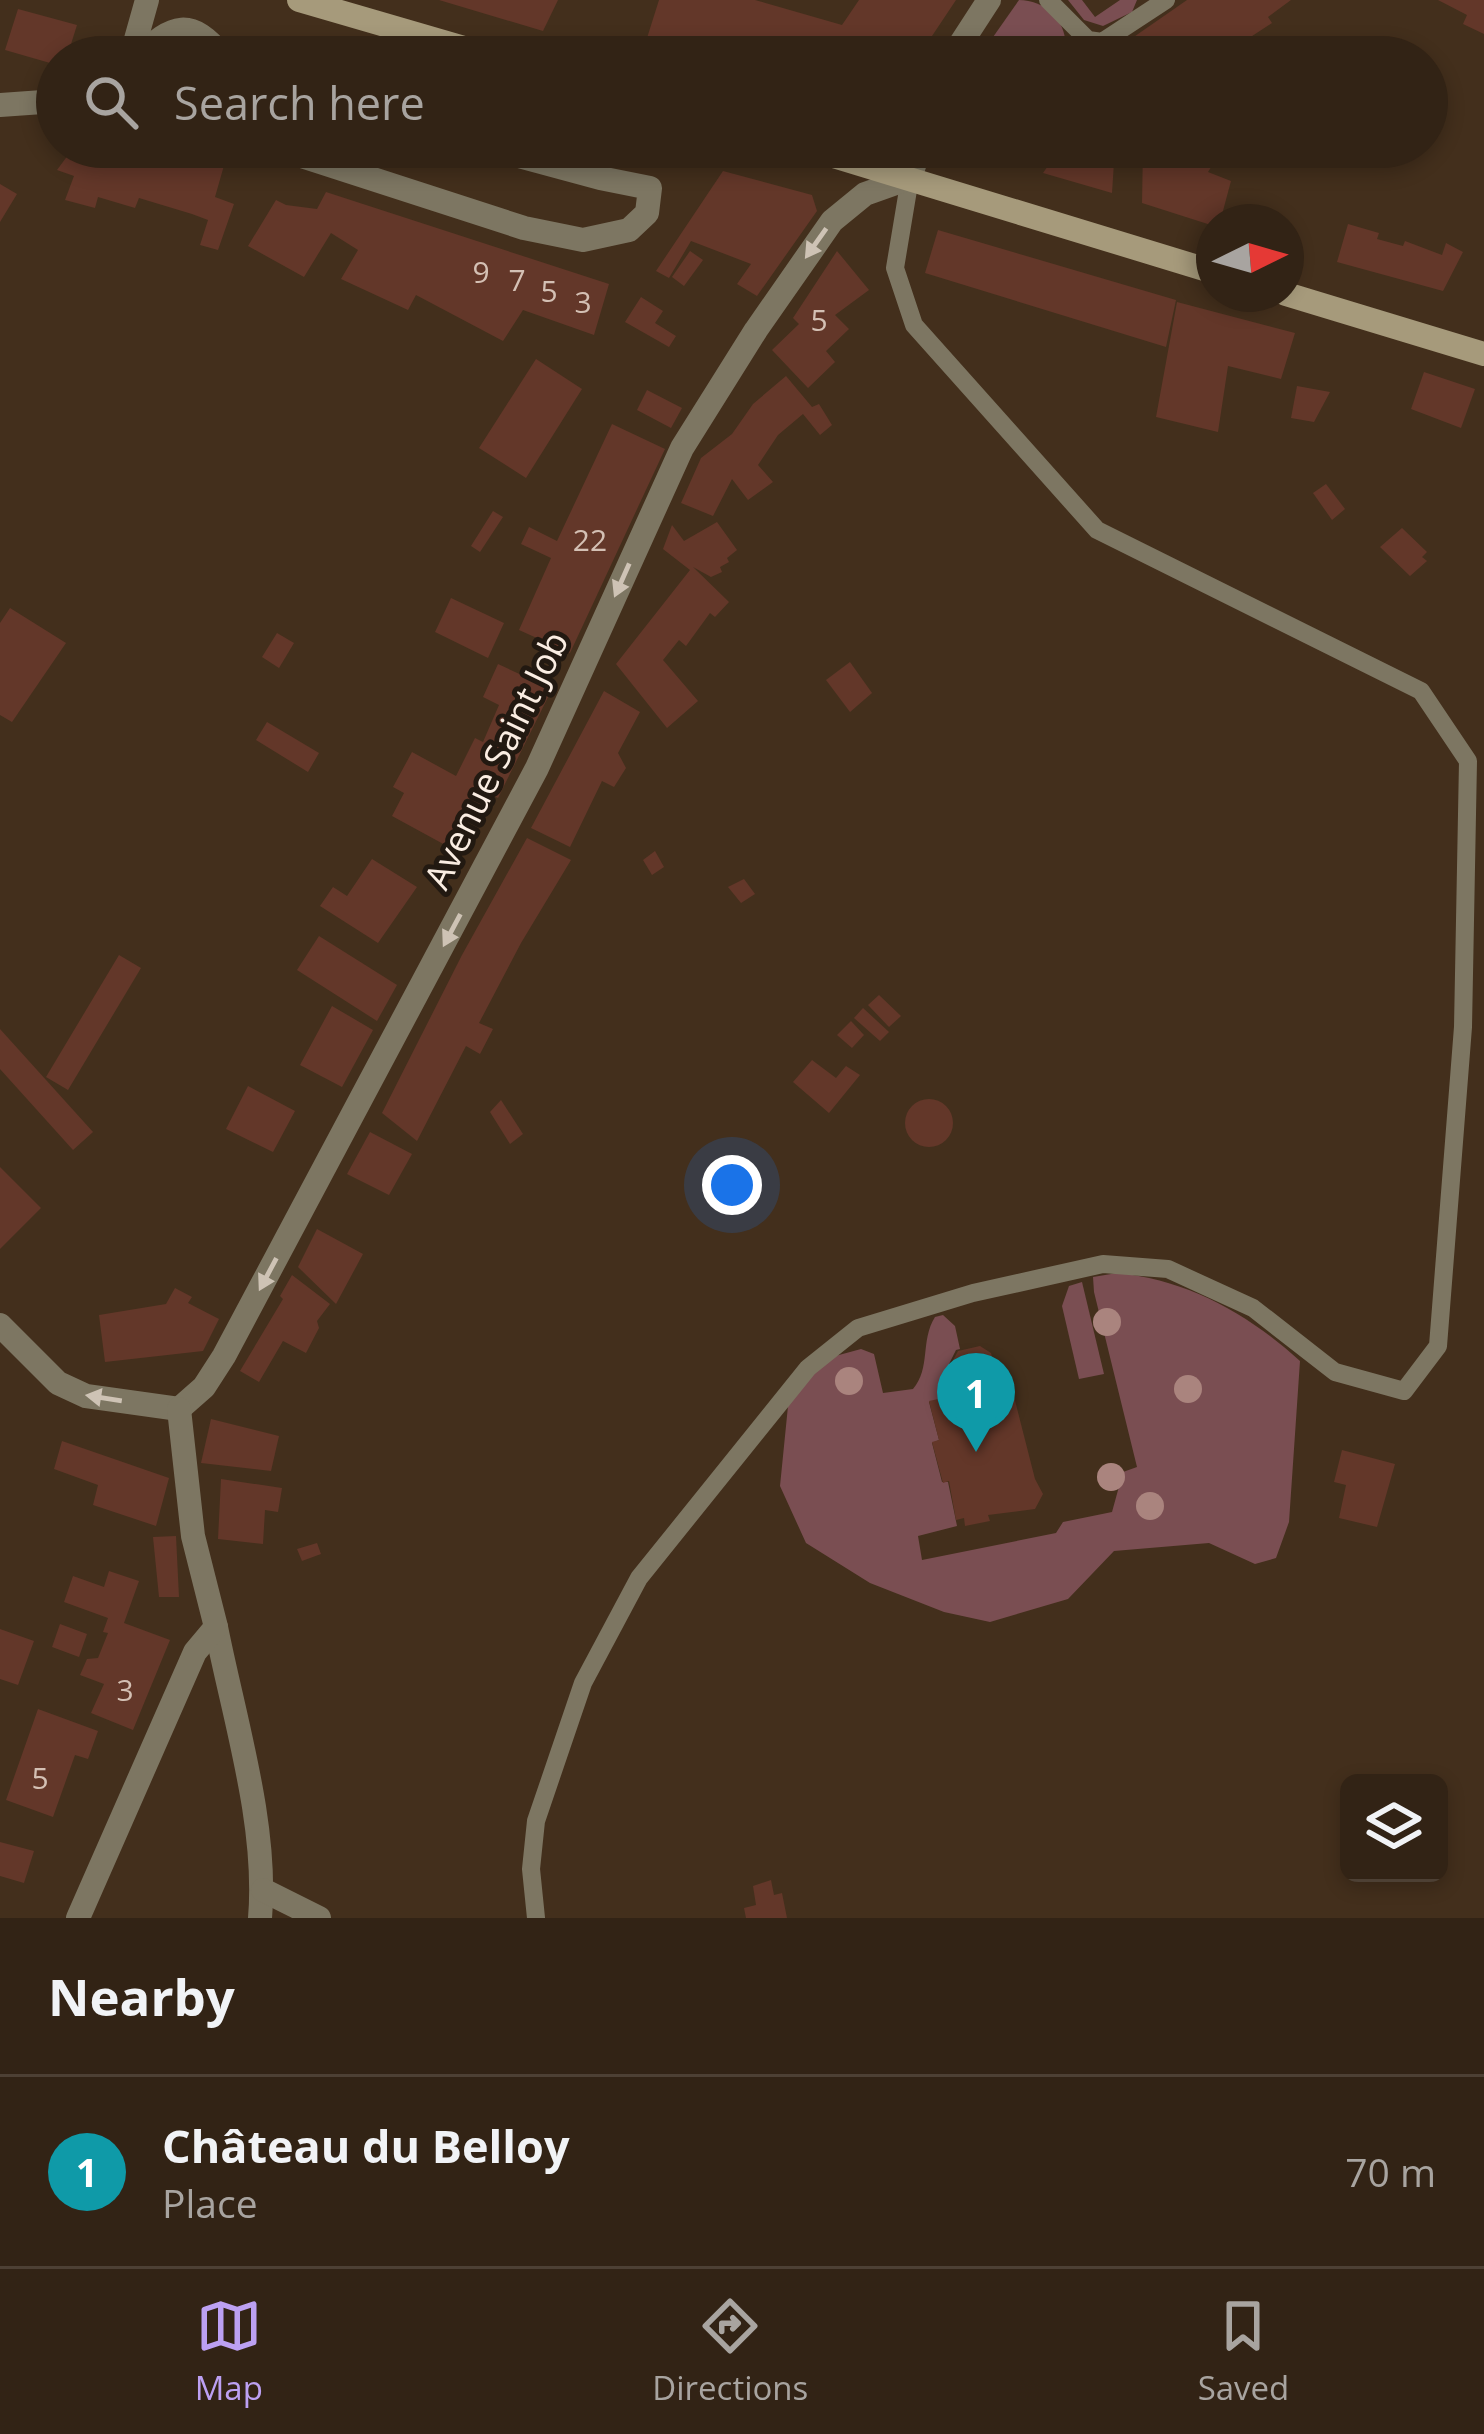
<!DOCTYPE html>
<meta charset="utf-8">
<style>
body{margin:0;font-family:"Open Sans",sans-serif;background:#3a2b1e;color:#f1f3f6}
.controls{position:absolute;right:36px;bottom:36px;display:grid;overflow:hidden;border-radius:18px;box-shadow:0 6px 18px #0003}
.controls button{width:108px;height:108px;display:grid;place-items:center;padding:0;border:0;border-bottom:3px solid #4d4034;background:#322315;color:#f1f3f6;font:60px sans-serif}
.compass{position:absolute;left:1196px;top:204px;width:108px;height:108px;border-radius:50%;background:#322315;box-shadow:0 6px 18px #0003;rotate:85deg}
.you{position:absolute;left:732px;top:1185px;width:42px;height:42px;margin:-30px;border:9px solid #fff;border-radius:50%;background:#1a73e8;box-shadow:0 0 0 18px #1a73e833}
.badge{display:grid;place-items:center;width:78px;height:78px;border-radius:50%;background:#bca0f2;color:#fff;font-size:39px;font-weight:700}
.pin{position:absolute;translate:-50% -99px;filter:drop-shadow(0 3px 6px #0008)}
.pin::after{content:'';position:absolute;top:63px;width:42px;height:36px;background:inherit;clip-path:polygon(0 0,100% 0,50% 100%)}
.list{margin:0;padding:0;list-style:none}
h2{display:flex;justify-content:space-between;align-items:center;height:156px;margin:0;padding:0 48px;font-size:51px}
h2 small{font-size:39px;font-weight:400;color:#a8a4a0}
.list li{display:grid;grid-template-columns:78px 1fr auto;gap:36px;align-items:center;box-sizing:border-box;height:192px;padding:0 48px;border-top:3px solid #4d4034}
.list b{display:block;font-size:45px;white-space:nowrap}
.list p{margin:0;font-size:39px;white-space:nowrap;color:#a8a4a0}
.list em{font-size:39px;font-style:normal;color:#a8a4a0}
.icon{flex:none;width:66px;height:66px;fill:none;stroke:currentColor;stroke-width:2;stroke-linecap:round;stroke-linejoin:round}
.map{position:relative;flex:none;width:1484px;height:1918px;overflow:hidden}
.search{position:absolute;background:#322315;box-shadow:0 6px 18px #0003;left:36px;right:36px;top:36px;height:132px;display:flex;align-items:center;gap:30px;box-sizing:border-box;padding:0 42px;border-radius:66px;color:#a8a4a0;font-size:45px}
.sheet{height:348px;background:#322315}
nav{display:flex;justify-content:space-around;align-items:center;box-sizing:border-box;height:168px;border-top:3px solid #4d4034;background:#322315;font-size:33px;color:#a8a4a0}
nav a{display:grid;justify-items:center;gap:6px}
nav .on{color:#bca0f2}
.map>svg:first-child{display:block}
.green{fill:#7a4e52}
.building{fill:#633729}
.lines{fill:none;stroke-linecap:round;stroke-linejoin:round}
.service{stroke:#7d7662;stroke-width:18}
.minor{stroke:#7d7662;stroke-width:24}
.secondary{stroke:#a69a7b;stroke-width:24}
.tree{fill:#aa847e}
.oneway{fill:#cec3b5}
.labels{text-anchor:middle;stroke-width:10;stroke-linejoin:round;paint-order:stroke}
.number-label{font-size:30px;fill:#d4c0b4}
.street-label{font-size:36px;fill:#faede2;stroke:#221911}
</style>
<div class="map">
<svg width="1484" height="1918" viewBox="0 0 1484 1918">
<rect width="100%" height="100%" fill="#432f1c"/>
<g class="green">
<path d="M1019,0c30,0 54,28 44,57h-84z"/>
<path d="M1068,0h14l13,17 25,-17h17l-5,12 -29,14 -19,-6z"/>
<path d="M1117,1273c71,7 130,40 183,88l-11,161 -13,36 -21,6 -46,-21 -95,8 -46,48 -78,23 -46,-10 -74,-29 -64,-40 -26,-57 8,-80 17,-28 23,-20 33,-9 13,5 9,39 30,-4c18,-21 7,-48 22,-72l8,-2 12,11 5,23 -4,1 -7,14 6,31 -26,7 10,38 -7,3 10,39h6l9,44 -39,10 4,24 134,-27 7,-11 49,-10 11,-40 14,-5 -43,-175 -1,-15z"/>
<path d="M1082,1282l22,92 -25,5 -17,-73 7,-20z"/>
</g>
<g class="building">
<path d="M439,0h119l-15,31z"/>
<path d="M659,0h96l87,25 17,-25h97l-38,57h-277z"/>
<path d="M1187,0h104l-23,17 4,6 -52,34 -11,-14 -21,14h-69l-4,-7z"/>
<path d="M1438,0h46v34l-21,-10 4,-9z"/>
<path d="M18,9l59,16 -10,32h-10v8l-52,-15z"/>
<path d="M74,147h102l49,15 -10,35 19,7 -16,46 -18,-5 8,-25 -16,-6 -53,-16 -4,10 -37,-11 -3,11 -30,-8 9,-24 -17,-6z"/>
<path d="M975,147h70l-29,20 -36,-10z"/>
<path d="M1054,147h61l-3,46 -69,-20 14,-20z"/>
<path d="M1143,147l27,5 16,10 11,-15 21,9 -10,16 23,9 -11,41h-6v4l-72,-23z"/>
<path d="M723,171l89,24 5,16 -60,85 -20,-12 14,-20 -60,-23 -22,37 -13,-7z"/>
<path d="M0,184l17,10 -17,28z"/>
<path d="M326,192l283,92 -15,51 -71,-25 -20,31 -87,-46 -8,15 -67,-31 17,-29 -27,-17 -27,44 -56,-31 28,-46 10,5 31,4z"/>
<path d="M1348,224l31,9 -2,6 26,7 2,-5 37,14 4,-12 17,9 -20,39 -106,-29z"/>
<path d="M938,230l238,70 -10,47 -241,-74z"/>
<path d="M690,251l13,9 -19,26 -12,-9z"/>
<path d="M837,251l32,39 -34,25 14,14 -23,22 9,11 -27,26 -36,-38 27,-26 -6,-6z"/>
<path d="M641,297l22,14 -8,12 21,13 -7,11 -44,-25z"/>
<path d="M1177,302l118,31 -14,46 -53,-13 -10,66 -62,-15z"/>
<path d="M536,359l46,30 -56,89 -47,-30z"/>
<path d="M1424,372l51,17 -14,39 -50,-19z"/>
<path d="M786,376l26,31 7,-3 13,21 -12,10 -17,-21 -25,21 -20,30 15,17 -25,18 -16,-21 -19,37 -32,-13 20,-45 31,-24 21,-30z"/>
<path d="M1297,386l33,6 -16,30 -23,-4z"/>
<path d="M647,390l35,18 -11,20 -34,-18z"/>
<path d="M612,424l53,25 -95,204 -51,-23 32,-72 -30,-14 8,-17 28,14z"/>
<path d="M1326,484l19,25 -13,11 -19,-27z"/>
<path d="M493,511l10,6 -23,35 -9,-6z"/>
<path d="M717,522l20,28 -10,8 2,4 -9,5 2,5 -11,5 -18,-10 36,35 -14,15 -5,-4 -24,33 -7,-6 -16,20 35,41 -31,27 -51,-64 74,-94 -27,-21 9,-24 12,16z"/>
<path d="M1402,528l25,24 -5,5 5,4 -17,15 -30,-29z"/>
<path d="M451,598l53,25 -16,35 -53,-26z"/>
<path d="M10,608l56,35 -54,79 -12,-7v-92z"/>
<path d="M277,633l17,10 -15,25 -17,-11z"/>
<path d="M850,662l22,31 -22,19 -24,-32z"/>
<path d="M498,664l54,25 -54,109 -12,-6 -13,24 -8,-4 -18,34 -55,-30 12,-23 -11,-6 19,-35 44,24 19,-38 8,4 16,-37 -16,-8z"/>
<path d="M604,691l36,21 -22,41 8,15 -12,19 -12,-6 -32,66 -39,-19z"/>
<path d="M267,722l52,31 -11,19 -52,-32z"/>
<path d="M527,838l44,22 -50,83 -42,80 14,6 -13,25 -14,-8 -49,95 -35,-28 80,-158z"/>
<path d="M655,851l9,16 -12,8 -9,-15z"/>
<path d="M372,859l45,28 -39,56 -58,-37 13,-19 14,9z"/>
<path d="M744,879l11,15 -14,9 -13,-16z"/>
<path d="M319,936l78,49 -20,36 -80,-51z"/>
<path d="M119,955l22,13 -73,122 -22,-13z"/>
<path d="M879,995l22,21 -12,11 -21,-22z"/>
<path d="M332,1006l41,24 -31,57 -42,-22z"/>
<path d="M863,1008l26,24 -9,9 -26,-23z"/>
<path d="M851,1021l13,14 -12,13 -15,-13z"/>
<path d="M0,1029l93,103 -20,18 -73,-81z"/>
<path d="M812,1060l24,18 10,-12 14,9 -31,38 -36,-31z"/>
<path d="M248,1086l47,25 -22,41 -47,-23z"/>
<circle cx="929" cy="1123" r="24"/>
<path d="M501,1100l22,34 -13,10 -20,-32z"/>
<path d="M370,1132l42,22 -23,41 -42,-21z"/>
<path d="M0,1167l41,41 -41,41z"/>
<path d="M317,1229l46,25 -27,50 -38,-37z"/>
<path d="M292,1275l38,29 -13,17 2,7 -13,25 -23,-12 -24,41 -19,-11 43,-72 -3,-3z"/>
<path d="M175,1288l17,9 -4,6 31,16 -16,32 -98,11 -6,-47 67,-11z"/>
<path d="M980,1346l11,7 8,30 11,-2 25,98 8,15 -8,15 -47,6 2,6 -25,5 -1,-8 -8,2 -7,-39 -6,2 -11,-41 7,-2 -10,-39 28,-6 -5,-33 6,-11z"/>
<path d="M211,1419l68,17 -8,35 -70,-8z"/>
<path d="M62,1441l107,37 -13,48 -63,-21 5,-20 -44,-16z"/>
<path d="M1342,1450l53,14 -18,63 -38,-9 7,-33 -12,-3z"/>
<path d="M221,1479l61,9 -4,24 -13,-2 -2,34 -45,-5z"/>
<path d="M176,1536l3,61h-20l-6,-60z"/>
<path d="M317,1543l4,11 -19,7 -5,-12z"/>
<path d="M109,1571l30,10 -15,42 46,17 -37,90 -42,-17 13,-29 -24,-9 7,-16 11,-1 10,-25 -5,-1 5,-14 -44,-16 9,-26 31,11z"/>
<path d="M60,1624l27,10 -8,23 -27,-10z"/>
<path d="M0,1629l34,12 -16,44 -18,-6z"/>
<path d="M38,1709l60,22 -10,28 -13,-4 -22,62 -47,-17z"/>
<path d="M0,1842l34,9 -10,32 -24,-7z"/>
<path d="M771,1880l3,15 8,-2 5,25h-41l-2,-10 12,-3 -3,-19z"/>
</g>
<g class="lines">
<g class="service">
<path d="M1048,0l40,40 14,2 64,-42"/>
<path d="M536,1918l-5,-49 5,-48 47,-138 56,-105 169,-210 50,-40 115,-35 130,-29 65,5 85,39 82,64 69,19 34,-45 25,-319 5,-266 -47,-70 -324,-161 -183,-205 -19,-57 15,-90"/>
</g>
<g class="minor">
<path d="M131,57l16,-57"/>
<path d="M140,57c32,-33 51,-40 83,0"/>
<path d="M952,57l37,-57"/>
<path d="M0,105l57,-4"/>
<path d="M274,147l250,81 59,12 46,-10 18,-17 3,-25 -50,-10 -114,-31"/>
<path d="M0,1325l58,58 28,13 93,13"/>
<path d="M179,1409l25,-22 20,-31 313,-588 145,-320 74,-118 76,-109 33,-27 45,-16 10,-31"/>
<path d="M216,1627c18,91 52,198 44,291"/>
<path d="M263,1890l56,28"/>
<path d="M78,1918l117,-266 21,-25 -23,-91 -14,-127"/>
</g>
<g class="secondary">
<path d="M299,0l196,57"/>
<path d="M804,147l410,125"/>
<path d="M1286,294l198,60"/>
</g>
</g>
<g class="tree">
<circle cx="1107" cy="1322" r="14"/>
<circle cx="849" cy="1381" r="14"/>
<circle cx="1188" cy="1389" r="14"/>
<circle cx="1111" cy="1477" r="14"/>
<circle cx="1150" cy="1506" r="14"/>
</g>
<defs><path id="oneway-solid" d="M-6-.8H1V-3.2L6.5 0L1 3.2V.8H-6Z" transform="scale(3)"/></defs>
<g class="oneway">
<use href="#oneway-solid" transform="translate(816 243) rotate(125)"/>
<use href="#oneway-solid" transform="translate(622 580) rotate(114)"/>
<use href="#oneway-solid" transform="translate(452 930) rotate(118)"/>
<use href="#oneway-solid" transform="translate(268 1274) rotate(118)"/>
<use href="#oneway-solid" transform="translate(104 1398) rotate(-171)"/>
</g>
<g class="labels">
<g class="number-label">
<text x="481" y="283">9</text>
<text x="517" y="291">7</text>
<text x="549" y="302">5</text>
<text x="583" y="313">3</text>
<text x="819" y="331">5</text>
<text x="590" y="551">22</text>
<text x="125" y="1701">3</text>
<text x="40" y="1789">5</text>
</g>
<g class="street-label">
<text transform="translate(496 760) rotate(-64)" y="13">Avenue Saint Job</text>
</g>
</g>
</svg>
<div class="controls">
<button><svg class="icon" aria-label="layers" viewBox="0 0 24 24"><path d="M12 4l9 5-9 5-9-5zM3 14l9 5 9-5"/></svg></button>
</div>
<svg class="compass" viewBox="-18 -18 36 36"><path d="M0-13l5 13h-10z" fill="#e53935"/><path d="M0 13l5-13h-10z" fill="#a8a4a0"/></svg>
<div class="you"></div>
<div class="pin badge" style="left:976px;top:1452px;background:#0f9aa8">1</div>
<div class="search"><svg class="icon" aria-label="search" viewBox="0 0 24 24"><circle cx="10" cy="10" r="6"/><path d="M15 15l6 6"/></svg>Search here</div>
</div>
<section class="sheet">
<h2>Nearby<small></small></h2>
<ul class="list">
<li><span class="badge" style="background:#0f9aa8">1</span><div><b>Château du Belloy</b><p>Place</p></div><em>70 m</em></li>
</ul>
</section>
<nav>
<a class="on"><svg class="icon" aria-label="map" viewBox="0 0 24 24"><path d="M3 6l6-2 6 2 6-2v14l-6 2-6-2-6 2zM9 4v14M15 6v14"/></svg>Map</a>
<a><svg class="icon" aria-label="directions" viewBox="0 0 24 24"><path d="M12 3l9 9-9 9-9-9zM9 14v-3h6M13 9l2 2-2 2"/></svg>Directions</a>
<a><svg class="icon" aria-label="saved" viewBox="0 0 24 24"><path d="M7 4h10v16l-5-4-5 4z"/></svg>Saved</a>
</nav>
